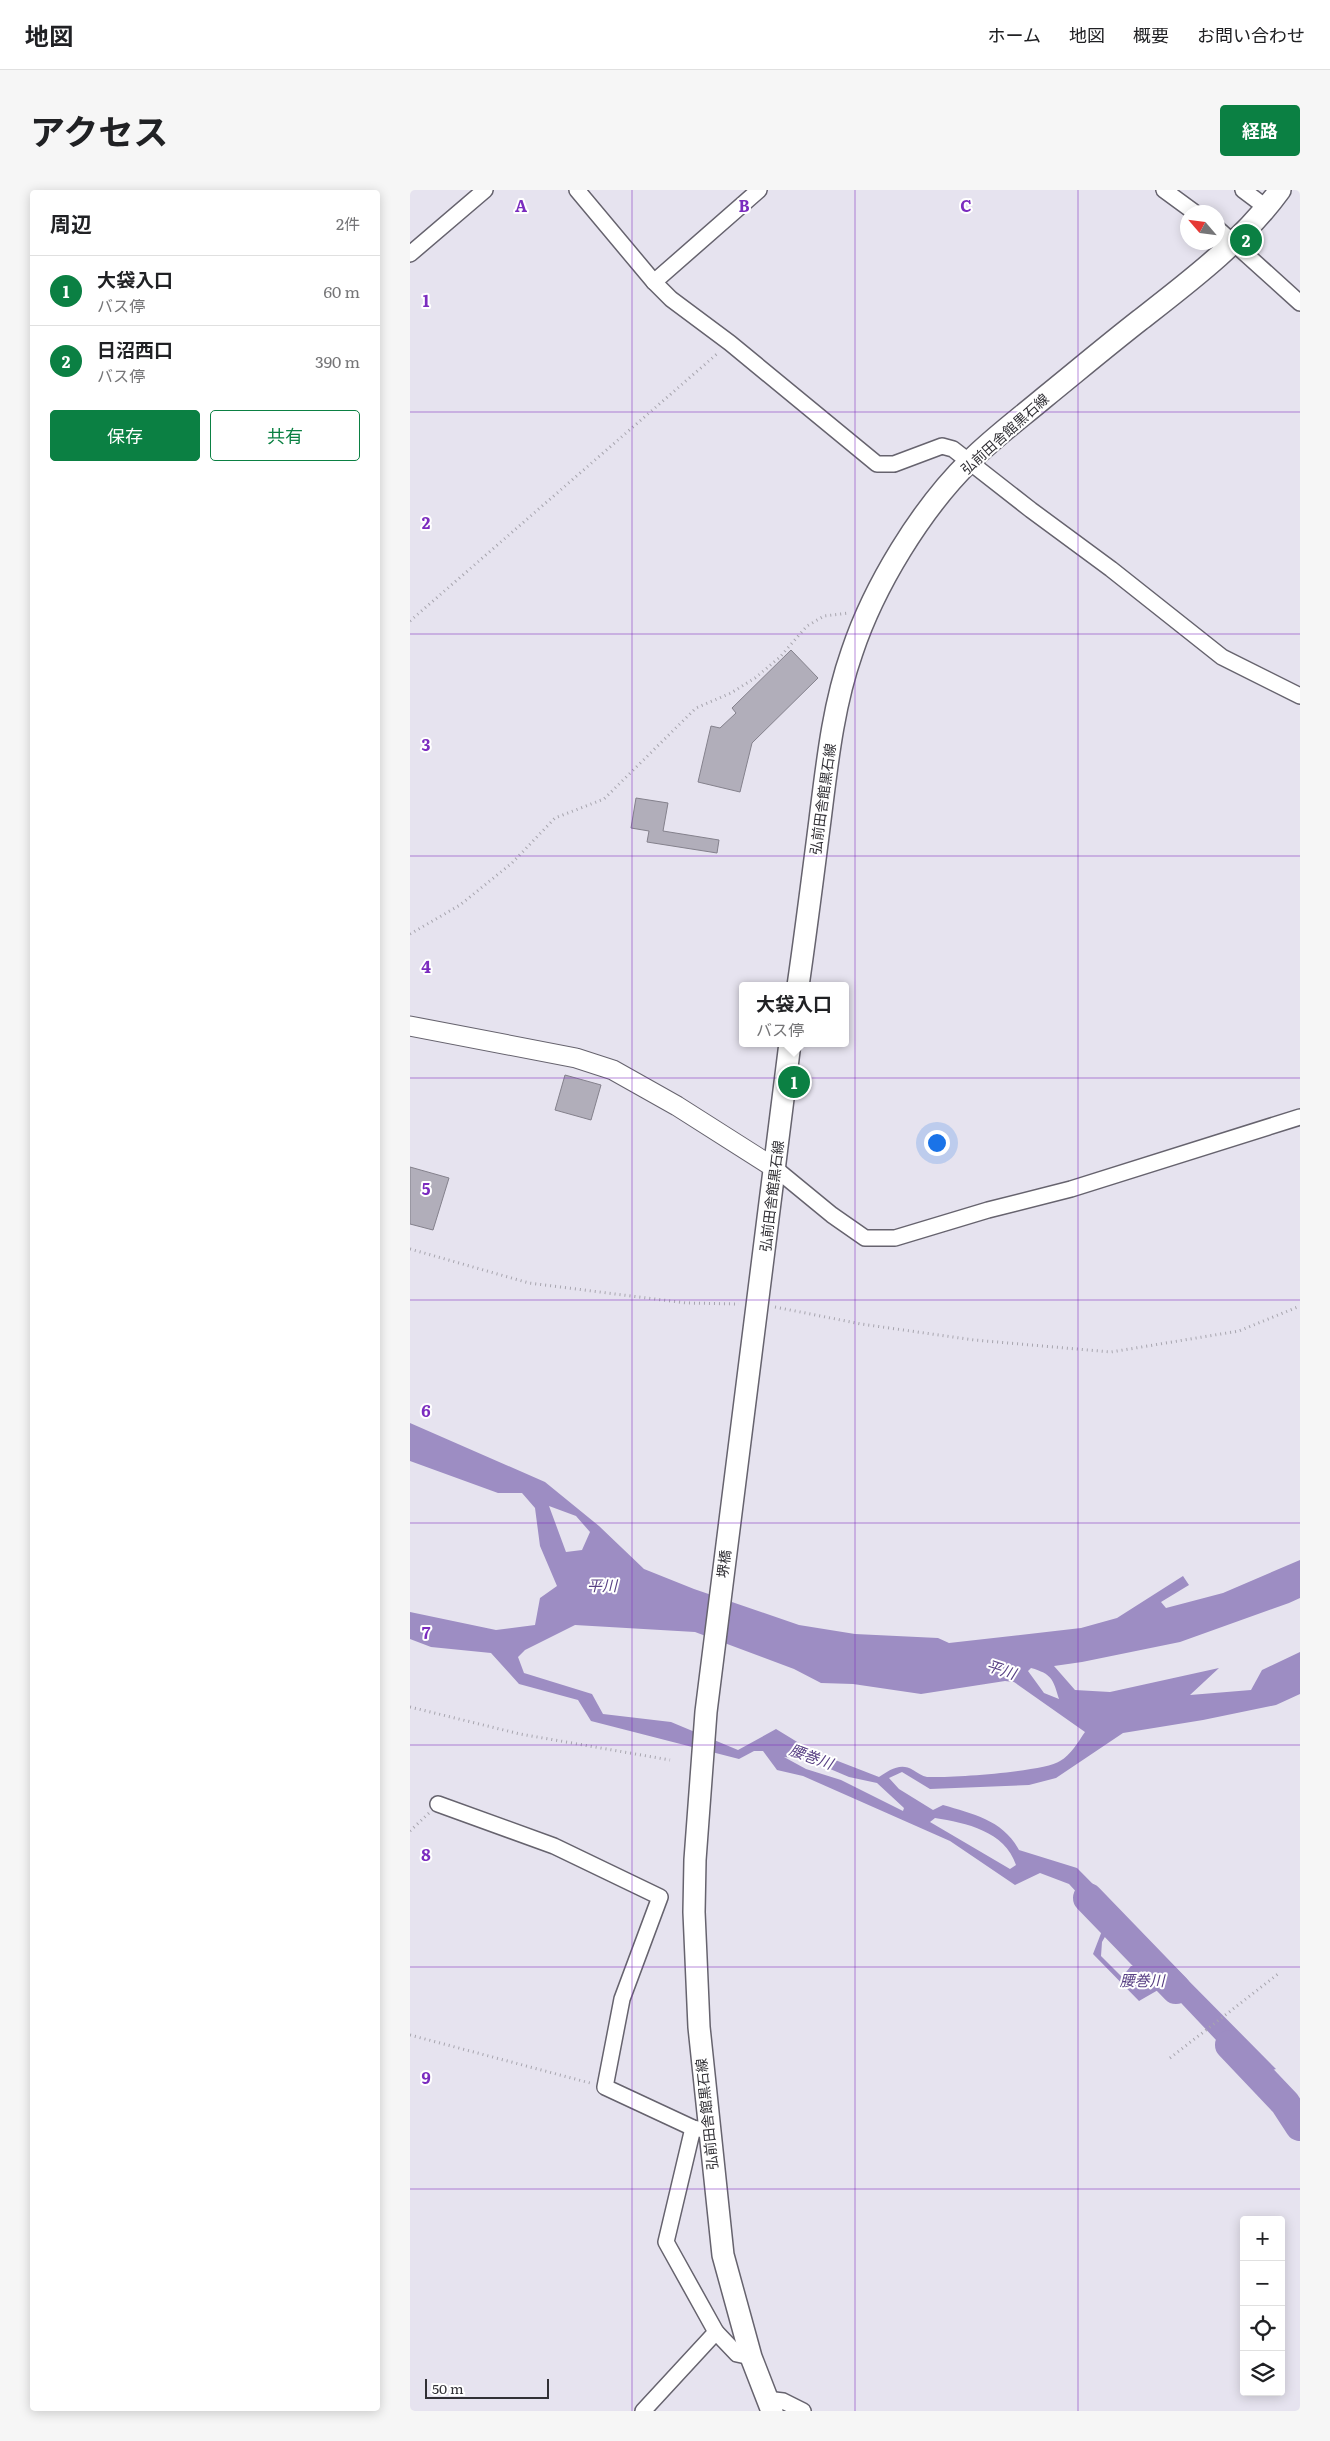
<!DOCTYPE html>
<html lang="ja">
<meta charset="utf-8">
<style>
body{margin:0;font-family:Literata,"Noto Sans JP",serif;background:#f6f6f6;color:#202124}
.controls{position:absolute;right:15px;bottom:15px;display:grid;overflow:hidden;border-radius:5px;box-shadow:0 2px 12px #0003}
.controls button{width:45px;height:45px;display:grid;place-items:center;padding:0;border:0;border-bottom:1px solid #e0e0e0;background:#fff;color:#202124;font:25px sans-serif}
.compass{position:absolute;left:770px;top:15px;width:45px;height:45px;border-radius:50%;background:#fff;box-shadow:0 2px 12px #0003;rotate:298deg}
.scale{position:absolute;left:15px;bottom:12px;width:124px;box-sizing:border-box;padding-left:5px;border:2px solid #313035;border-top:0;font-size:14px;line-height:18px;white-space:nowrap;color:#313035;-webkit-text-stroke:4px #fff;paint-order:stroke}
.you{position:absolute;left:526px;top:952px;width:18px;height:18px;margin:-12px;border:4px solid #fff;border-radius:50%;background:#1a73e8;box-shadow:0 0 0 8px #1a73e833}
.badge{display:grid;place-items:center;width:32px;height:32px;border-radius:50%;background:#0b8043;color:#fff;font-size:16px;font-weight:700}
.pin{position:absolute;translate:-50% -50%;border:2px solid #fff;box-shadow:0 1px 5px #0006}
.popup{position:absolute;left:329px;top:792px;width:110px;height:65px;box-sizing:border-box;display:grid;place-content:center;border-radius:5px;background:#fff;filter:drop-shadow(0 1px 4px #0005);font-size:16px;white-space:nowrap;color:#757577}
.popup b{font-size:19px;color:#202124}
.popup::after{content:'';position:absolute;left:50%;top:100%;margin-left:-10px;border:10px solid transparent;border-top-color:#fff}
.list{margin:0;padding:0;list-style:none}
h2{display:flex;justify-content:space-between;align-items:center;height:65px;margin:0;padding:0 20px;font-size:21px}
h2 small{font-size:16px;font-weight:400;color:#757577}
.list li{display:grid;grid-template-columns:32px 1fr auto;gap:15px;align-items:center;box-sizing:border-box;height:70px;padding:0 20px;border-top:1px solid #e0e0e0}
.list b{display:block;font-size:19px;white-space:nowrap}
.list p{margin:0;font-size:16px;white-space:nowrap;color:#757577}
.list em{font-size:16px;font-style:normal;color:#757577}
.actions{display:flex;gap:10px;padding:15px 20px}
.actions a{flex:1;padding:11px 0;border:1px solid #0b8043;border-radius:5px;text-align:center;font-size:18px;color:#0b8043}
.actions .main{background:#0b8043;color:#fff}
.icon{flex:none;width:28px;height:28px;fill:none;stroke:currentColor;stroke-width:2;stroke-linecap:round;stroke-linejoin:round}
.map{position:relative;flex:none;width:890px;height:2221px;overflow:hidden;border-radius:5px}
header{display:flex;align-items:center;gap:30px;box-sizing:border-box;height:70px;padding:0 25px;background:#fff;border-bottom:1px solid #e0e0e0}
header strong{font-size:24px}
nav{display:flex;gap:28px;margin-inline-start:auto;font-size:18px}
.intro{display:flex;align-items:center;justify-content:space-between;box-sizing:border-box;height:120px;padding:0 30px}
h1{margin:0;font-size:35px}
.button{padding:12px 22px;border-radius:5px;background:#0b8043;color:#fff;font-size:18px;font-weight:700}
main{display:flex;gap:30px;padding:0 30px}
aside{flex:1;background:#fff;border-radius:5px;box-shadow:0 2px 12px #0003}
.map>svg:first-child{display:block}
.water{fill:#9d8dc3;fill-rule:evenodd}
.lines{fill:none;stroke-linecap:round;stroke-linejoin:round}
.river{stroke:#9d8dc3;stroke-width:30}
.building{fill:#b1aeba;stroke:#84818c}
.minor-casing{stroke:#66636e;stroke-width:18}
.tertiary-casing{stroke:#66636e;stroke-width:21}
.secondary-casing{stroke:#66636e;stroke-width:24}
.path{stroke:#a7a5ae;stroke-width:3;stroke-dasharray:1 4;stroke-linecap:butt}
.minor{stroke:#fff;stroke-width:15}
.tertiary{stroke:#fff;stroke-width:19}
.secondary{stroke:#fff;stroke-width:21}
.grid{fill:none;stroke:#7b2cbf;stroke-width:1;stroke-opacity:0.55}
.labels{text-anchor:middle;stroke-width:4;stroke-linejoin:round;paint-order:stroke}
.street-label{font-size:14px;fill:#313035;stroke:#fff}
.water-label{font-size:15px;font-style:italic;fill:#584084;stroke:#fff}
.grid-label{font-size:16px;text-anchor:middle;font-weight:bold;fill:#7b2cbf;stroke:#fff;stroke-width:4;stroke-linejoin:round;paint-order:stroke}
</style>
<header>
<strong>地図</strong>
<nav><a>ホーム</a><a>地図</a><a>概要</a><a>お問い合わせ</a></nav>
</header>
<div class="intro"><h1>アクセス</h1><a class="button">経路</a></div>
<main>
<aside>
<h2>周辺<small>2件</small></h2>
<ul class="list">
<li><span class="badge">1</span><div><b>大袋入口</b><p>バス停</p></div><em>60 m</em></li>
<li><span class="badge">2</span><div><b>日沼西口</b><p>バス停</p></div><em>390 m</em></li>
</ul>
<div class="actions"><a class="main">保存</a><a>共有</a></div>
</aside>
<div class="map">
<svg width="890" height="2221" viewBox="0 0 890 2221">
<rect width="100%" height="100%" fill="#e6e3ef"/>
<path class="water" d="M0,1233l135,59 54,44 45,43 50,20 105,36 56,9 83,4 11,5 132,-15 36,-10 66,-42 6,9 -28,17 5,6 57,-15 77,-33v38l-11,5 -109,39 -98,20 -28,4 21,24 35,2 109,-24 -29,27 61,-5 11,-20 38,-18v42l-24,11 -73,15 -80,13 -67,45 -27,7 -99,4 -28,-17 -13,6 10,11 34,21 10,-5c30,9 60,15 76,45l58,18 199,201 -33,10 -9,-20 -69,-73 -26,15 -46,-47 12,-31 -36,-39 -29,-11 -25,12 -65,-44 -147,-65 -26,-6 -14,-19h-9l-15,8 -148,-38 -13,-21 -59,-16 -28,-31 -60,-6 -21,-8v-27l86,18 39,-5 5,-27 17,-12 -17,-40 -5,-38 -13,-15h-24l-88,-32zM139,1316l27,10 14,16 -8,18 -16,2zM165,1435l120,7 99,37 27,14 32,1 68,10 84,-13 9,1 71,50c-7,10 -14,23 -25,29 -16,11 -111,17 -133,16 -5,-1 -9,-4 -14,-7 -12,-8 -24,0 -34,7l-67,-26 -36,-22 -38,21 -67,-28 -68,-8 -11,-20 -68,-21 -6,-16 7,-7zM621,1478c21,6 22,11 28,31l-15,-6 -16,-22zM374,1567l25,3 40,17 28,6 27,25 -1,3 -62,-31 -35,-11zM525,1628c31,5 70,13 81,47l-6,4 -80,-47zM700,1738h13l26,25 -2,13h-16l-9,11 -21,-21 1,-14z"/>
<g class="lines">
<g class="river">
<path d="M678,1708l88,91"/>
<path d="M820,1855l55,58 15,23"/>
</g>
</g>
<g class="building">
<path d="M381,460l27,28 -66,65 -12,49 -42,-10 13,-56 9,2 16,-15 -4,-5z"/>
<path d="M226,608l32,5 -5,28 56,9 -2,13 -70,-11 2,-11 -18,-3z"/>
<path d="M155,885l36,10 -10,35 -36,-10z"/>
<path d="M0,977l39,11 -16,52 -23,-6z"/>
</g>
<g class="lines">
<defs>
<g id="minor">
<path d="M167,0l77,92 17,17 59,44 147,121h17l48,-18 11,3 78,61 80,59 111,88 78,39"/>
<path d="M754,0l30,22"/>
<path d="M833,0l24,18"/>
<path d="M808,39l82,74"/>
<path d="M0,64l75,-64"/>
<path d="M244,92l105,-92"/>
<path d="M366,979l56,46 33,23h30l93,-28 83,-21 229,-72"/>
<path d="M28,1614l116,42 106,51 -38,102 -17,88 88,41 16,3"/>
<path d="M283,1938l-27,114 50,90"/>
<path d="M356,2209l17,2 20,10"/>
<path d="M233,2221l73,-79 21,22 14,3"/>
</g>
<path id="tertiary" d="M0,836l166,32 37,12 64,36 99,63"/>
<g id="secondary">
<path d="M388,796c8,-55 15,-111 22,-166 7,-56 13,-114 32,-168 22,-66 69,-143 118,-191 23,-23 50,-43 75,-64 32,-26 63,-52 95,-77 50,-39 103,-79 140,-130"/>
<path d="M362,2221l-21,-54 -28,-102 -24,-228 -5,-115 1,-52 11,-148 84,-669"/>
</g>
</defs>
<use href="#minor" class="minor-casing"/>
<use href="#tertiary" class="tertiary-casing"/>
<use href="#secondary" class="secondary-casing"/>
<g class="path">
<path d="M0,431l308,-268"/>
<path d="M0,744l50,-29 52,-42 43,-45 49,-19 92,-91 35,-15 24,-15 25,-21 27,-31 17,-10 25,-3"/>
<path d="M0,1059l119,34 157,20 53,1"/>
<path d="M365,1117l86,17 113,16 137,12 128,-21 61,-25"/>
<path d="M0,1517l110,27 150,26"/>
<path d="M0,1641l19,-18"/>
<path d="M0,1845l180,48"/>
<path d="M760,1868l108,-84"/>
</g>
<use href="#minor" class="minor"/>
<use href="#tertiary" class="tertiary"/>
<use href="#secondary" class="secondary"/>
</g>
<path class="grid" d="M222,0v2221M445,0v2221M668,0v2221M0,222h890M0,444h890M0,666h890M0,888h890M0,1110h890M0,1333h890M0,1555h890M0,1777h890M0,1999h890"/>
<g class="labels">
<g class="street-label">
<text transform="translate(595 244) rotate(-42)" y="5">弘前田舎館黒石線</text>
<text transform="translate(413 609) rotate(-82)" y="5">弘前田舎館黒石線</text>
<text transform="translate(362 1006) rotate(-83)" y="5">弘前田舎館黒石線</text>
<text transform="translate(314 1374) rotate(-83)" y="5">堺橋</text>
<text transform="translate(297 1924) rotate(-96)" y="5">弘前田舎館黒石線</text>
</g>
<g class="water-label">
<text x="192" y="1401">平川</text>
<text transform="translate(591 1480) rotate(18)" y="5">平川</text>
<text transform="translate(401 1567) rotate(20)" y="5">腰巻川</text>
<text x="732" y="1796">腰巻川</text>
</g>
</g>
<g class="grid-label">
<text x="111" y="22">A</text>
<text x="334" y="22">B</text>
<text x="556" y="22">C</text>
<text x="16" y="117">1</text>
<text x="16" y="339">2</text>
<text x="16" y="561">3</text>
<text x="16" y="783">4</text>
<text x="16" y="1005">5</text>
<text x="16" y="1227">6</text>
<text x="16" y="1449">7</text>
<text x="16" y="1671">8</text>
<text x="16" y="1894">9</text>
</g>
</svg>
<div class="controls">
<button>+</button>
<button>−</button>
<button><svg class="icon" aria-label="locate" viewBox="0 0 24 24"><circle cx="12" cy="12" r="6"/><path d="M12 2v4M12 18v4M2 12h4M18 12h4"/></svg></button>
<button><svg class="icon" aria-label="layers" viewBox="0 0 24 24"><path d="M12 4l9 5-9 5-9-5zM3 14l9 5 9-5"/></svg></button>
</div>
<svg class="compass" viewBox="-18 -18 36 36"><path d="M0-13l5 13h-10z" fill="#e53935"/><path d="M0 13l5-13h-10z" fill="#757577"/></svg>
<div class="scale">50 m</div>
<div class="you"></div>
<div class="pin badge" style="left:384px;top:892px">1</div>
<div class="popup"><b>大袋入口</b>バス停</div>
<div class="pin badge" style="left:836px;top:50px">2</div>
</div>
</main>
